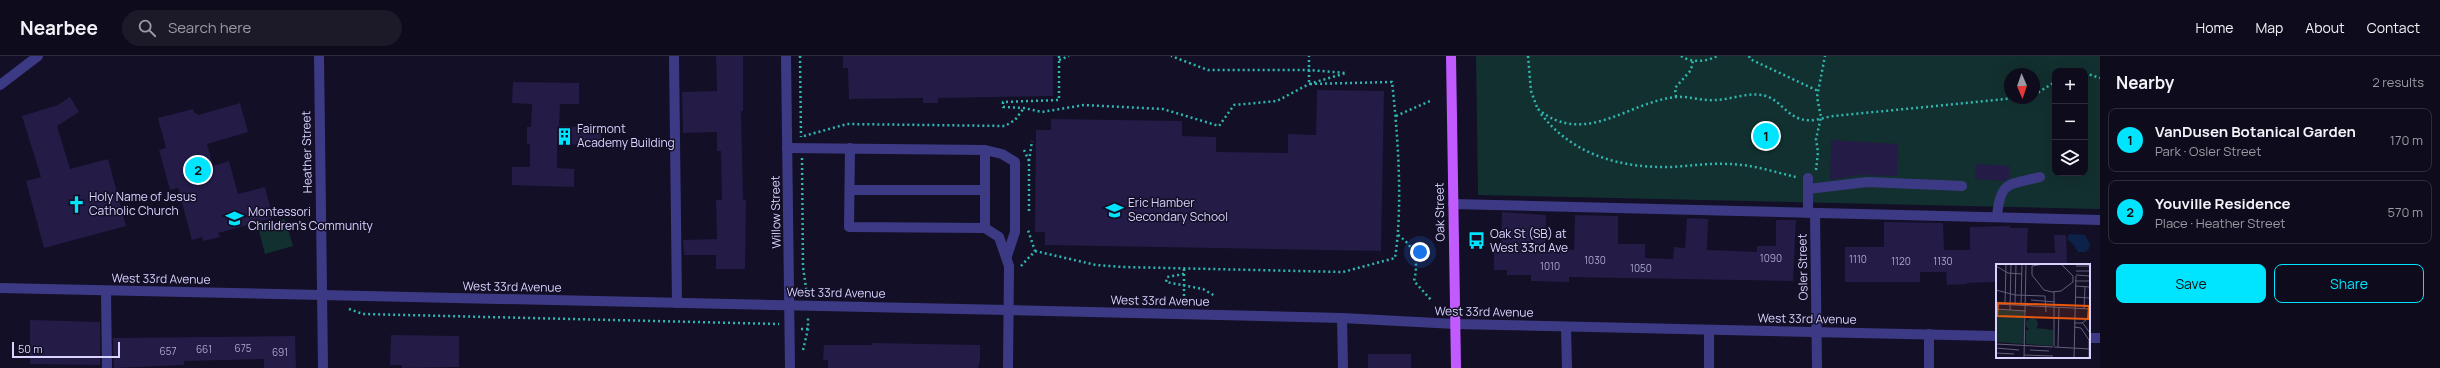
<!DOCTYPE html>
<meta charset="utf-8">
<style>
body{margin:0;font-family:Manrope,sans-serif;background:#1c1929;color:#f1f3f6}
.controls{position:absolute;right:12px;top:12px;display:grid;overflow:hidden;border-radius:8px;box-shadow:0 4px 16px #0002}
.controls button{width:36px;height:36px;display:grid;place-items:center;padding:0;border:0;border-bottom:1px solid #2e2b3b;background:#0e0b1c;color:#f1f3f6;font:20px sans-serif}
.compass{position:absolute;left:2004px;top:12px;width:36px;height:36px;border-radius:50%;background:#0e0b1c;box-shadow:0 4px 16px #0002;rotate:178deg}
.scale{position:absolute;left:12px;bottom:10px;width:108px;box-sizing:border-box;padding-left:4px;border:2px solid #d9d4ff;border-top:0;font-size:11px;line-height:14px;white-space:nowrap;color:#d9d4ff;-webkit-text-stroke:3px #130f26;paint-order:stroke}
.you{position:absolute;left:1420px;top:196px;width:14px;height:14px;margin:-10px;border:3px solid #fff;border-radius:50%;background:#1a73e8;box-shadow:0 0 0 6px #1a73e833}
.badge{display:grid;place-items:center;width:26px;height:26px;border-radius:50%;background:#00e5ff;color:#111;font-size:13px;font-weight:700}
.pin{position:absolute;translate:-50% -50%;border:2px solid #fff;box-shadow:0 1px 4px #0006}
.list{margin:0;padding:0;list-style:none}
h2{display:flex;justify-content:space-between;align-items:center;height:52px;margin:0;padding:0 16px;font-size:17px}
h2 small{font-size:13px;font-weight:400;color:#9b9ba3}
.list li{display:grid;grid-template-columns:26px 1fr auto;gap:12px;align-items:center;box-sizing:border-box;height:64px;margin:0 8px 8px;padding:0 8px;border:1px solid #2e2b3b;border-radius:8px}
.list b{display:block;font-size:15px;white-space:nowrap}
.list p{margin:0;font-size:13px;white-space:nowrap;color:#9b9ba3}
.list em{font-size:13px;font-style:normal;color:#9b9ba3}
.actions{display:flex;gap:8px;padding:12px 16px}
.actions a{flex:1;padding:9px 0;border:1px solid #00e5ff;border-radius:8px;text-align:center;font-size:14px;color:#00e5ff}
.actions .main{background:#00e5ff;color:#111}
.icon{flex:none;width:22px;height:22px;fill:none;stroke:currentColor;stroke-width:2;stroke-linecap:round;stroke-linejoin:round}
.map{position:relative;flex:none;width:2100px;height:312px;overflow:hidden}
header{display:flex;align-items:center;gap:24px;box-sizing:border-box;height:56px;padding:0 20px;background:#0e0b1c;border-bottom:1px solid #2e2b3b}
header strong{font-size:19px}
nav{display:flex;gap:22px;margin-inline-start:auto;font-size:14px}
.search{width:280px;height:36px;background:#1c1929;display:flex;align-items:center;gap:10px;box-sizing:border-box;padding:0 14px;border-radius:22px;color:#9b9ba3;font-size:15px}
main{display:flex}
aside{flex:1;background:#0e0b1c}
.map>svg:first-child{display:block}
.green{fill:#12302f;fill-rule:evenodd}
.water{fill:#0c2248}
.building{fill:#241b47}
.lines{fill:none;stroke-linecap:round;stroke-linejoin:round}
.path{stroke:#2fb8b0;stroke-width:2.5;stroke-dasharray:2 3;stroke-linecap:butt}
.minor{stroke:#3d3a85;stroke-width:10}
.major{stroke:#c25bff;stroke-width:10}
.labels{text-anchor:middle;stroke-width:3;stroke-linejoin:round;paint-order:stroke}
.number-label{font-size:10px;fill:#aca6d1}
.poi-label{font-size:12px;fill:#d9d4ff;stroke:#130f26;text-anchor:start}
.street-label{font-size:12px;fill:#d9d4ff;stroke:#130f26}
.inset-road{fill:none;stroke:#625e7d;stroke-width:1}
.view{fill:#e8590c;fill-opacity:0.15;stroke:#e8590c;stroke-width:2}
.inset-edge{fill:none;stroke:#d9d4ff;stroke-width:2}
</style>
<header>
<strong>Nearbee</strong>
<div class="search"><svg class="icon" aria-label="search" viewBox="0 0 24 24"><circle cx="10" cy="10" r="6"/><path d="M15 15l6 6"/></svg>Search here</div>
<nav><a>Home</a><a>Map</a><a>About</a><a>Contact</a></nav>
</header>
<main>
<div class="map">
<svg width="2100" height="312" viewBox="0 0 2100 312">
<rect width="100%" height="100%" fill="#130f26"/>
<g class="green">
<path d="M1476,0h624v153l-622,-14zM2055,15h30v102h-30zM2010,18h24v24h-24z"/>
<path d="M285,163l8,27 -28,8 -7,-27z"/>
</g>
<path class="water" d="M2069,178l16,1 5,9 -1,5 -4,3h-7l-5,-8 -6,-5z"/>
<g class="building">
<path d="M716,0h27v55h-2l2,89h3l-1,69h-29v-14h-32l-1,-15 34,-1 -1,-39h6l-1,-49h-4v-19l-34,1 -1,-41 35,-1z"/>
<path d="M843,0h210v40l-115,2v5h-15v-5l-74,1 -1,-31h-5z"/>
<path d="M513,26l66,1v21h-19l-1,22 42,2v17l-44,-1v24l17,1v18l-62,-2v-18h18v-23h-3v-17h4l1,-23 -20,-1z"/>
<path d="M1317,34l67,1 -3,160 -336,-6v-13h-10l1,-102h15v-11l131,2v15l34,1v15l72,1v-19l28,1z"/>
<path d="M70,41l9,15 -22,14 13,43 38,-10 18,67 -82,22 -18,-67 15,-4 -19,-61 36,-11z"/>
<path d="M240,47l8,29 -41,12 6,22 16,-5 9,33 27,-7 8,31 -55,15 2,4 -17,4 -1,-4 -10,3 -14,-52 -8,2 -11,-40 7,-2 -8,-30 35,-9 1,4h3l1,2z"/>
<path d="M1831,84l67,4 -1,32 -37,-1 -30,5z"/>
<path d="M1976,108l34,2 -1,12 -4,3 -30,-2z"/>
<path d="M1502,156l44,3 -1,34 29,1 1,-35 43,1v28h27v14l28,1 1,-12 11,1 2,-30 21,1 -1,31 50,2v-6h19v-26h20l-3,61 -224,-4v5l-38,-1v-6h-24v-5h-13v-24h7z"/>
<path d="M1884,166l59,1 1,27h26v-23l40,-1v2h18l-1,25h28l-1,-18h12l1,30h-70v17l-30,1v1l-20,1 -1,-13h-26v10h-75v-35h39z"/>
<path d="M30,264l70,2v43l-70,-1z"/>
<path d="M391,279l68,1v31l-57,1v-3h-12z"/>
<path d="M295,280l1,32h-32v-9l-80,2v4l-70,3 -1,-30z"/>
<path d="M872,287l108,2v15l-2,8h-150v-8h-5l1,-15h48z"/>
<rect x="1368" y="298" width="43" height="14"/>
</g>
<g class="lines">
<g class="path">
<path d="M800,0l1,81"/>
<path d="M1059,0v44l-56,2v5l21,1 18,4 42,-7 79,4 56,17 15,-21 43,-4 32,-17 37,-11 -37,-3h-101l-37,-14"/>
<path d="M1528,0l3,35 7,19"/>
<path d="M1681,0c10,7 26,6 36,0"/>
<path d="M1749,0l1,3 68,32"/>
<path d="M1059,4l10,-4"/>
<path d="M2085,17l15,5"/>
<path d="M2034,39l21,-13"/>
<path d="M1676,41l-1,-9 16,-18 2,-10"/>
<path d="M1538,53c46,39 92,-8 138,-12 13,-1 26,4 39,3 16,0 34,-9 51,-4 13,4 22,20 35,23 10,4 23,-2 33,-3l182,-18"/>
<path d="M1541,58c32,41 79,54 129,53 20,-1 39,-4 58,-3 23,0 46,8 68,13"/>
<path d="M1396,60l34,-15"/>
<path d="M804,80l43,-12 158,2 10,-6 9,-12"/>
<path d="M1024,94l5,11v52"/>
<path d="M802,102l1,109 4,28"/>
<path d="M1029,105l3,-20"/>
<path d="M1816,114l2,-18 -2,-13 5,-22 -4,-20 8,-41"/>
<path d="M1398,179c17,12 21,26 16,46l18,20"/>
<path d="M1035,195l61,14 27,2 220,5 52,-14c8,-52 3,-123 -3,-176l-83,2v-28"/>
<path d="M1021,210l14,-15 -7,-21"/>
<path d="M1184,218l-17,3 -1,5 37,7 12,7"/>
<path d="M1184,240v-27"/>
<path d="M349,253l14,5 416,10"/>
<path d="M801,273h7"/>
<path d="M803,294l5,-21v-13"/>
</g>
<g class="minor">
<path d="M319,0l4,312"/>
<path d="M674,0l3,247"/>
<path d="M786,0l4,312"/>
<path d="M0,29l38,-29"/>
<path d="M787,92l198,2v78"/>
<path d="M850,92l-1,79 136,1 14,9 10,29 -1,102"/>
<path d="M985,94l17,4 13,8v70l-8,24"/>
<path d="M1808,133l59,-7 95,4"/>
<path d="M850,134h135"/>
<path d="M1453,148l647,16"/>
<path d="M1808,157v-35"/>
<path d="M1815,157l2,155"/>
<path d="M1997,161c3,-36 11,-32 43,-40"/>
<path d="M0,232l1008,22 334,8 113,6 542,12"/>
<path d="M106,235l1,77"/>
<path d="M1342,262l1,50"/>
<path d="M1566,271l1,41"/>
<path d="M1709,274v38"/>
<path d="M1929,278v34"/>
<path d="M2089,282h11"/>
</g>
<path class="major" d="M1451,0l5,312"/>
</g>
<defs>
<symbol id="building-bare" viewBox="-9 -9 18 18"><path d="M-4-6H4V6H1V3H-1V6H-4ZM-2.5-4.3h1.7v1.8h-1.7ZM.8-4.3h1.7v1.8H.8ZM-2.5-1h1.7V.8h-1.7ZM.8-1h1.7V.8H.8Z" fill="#00e5ff" stroke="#130f26" stroke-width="2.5" paint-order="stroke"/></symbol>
<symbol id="church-bare" viewBox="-9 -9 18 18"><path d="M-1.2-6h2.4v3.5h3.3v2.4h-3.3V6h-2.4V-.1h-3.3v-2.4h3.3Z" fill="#00e5ff" stroke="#130f26" stroke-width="2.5" paint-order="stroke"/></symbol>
<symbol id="school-bare" viewBox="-9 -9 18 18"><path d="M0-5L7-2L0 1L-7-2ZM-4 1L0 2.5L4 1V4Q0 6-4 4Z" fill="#00e5ff" stroke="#130f26" stroke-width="2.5" paint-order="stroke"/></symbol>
<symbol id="bus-bare" viewBox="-9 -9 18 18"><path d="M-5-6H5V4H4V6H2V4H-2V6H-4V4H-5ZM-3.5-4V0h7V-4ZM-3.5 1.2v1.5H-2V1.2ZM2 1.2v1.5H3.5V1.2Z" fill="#00e5ff" stroke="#130f26" stroke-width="2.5" paint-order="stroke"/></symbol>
</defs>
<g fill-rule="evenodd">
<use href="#building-bare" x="552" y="68" width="25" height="25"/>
<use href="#church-bare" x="64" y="136" width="25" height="25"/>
<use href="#school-bare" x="1102" y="142" width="25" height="25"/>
<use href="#school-bare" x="222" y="150" width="25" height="25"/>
<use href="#bus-bare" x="1464" y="172" width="25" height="25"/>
</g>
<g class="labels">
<g class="number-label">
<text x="1771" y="206">1090</text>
<text x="1858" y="207">1110</text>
<text x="1595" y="208">1030</text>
<text x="1901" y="209">1120</text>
<text x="1943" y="209">1130</text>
<text x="1550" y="214">1010</text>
<text x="1641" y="216">1050</text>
<text x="243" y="296">675</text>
<text x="204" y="297">661</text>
<text x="168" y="299">657</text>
<text x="280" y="300">691</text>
</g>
<g class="poi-label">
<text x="577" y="77">Fairmont<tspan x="577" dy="14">Academy Building</tspan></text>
<text x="89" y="145">Holy Name of Jesus<tspan x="89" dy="14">Catholic Church</tspan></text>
<text x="1128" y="151">Eric Hamber<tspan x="1128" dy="14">Secondary School</tspan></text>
<text x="248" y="160">Montessori<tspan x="248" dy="14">Chrildren's Community</tspan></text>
<text x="1490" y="182">Oak St (SB) at<tspan x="1490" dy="14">West 33rd Ave</tspan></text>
</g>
<g class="street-label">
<text transform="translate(307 96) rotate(-91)" y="4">Heather Street</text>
<text transform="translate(776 156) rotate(-91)" y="4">Willow Street</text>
<text transform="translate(1440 156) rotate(-91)" y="4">Oak Street</text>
<text transform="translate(1803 211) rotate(-91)" y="4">Osler Street</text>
<text transform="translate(161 223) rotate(1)" y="4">West 33rd Avenue</text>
<text transform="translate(512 231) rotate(1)" y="4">West 33rd Avenue</text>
<text transform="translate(836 237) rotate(1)" y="4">West 33rd Avenue</text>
<text transform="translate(1160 245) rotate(1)" y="4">West 33rd Avenue</text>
<text transform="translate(1484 256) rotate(1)" y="4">West 33rd Avenue</text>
<text transform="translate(1807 263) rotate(1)" y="4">West 33rd Avenue</text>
</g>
</g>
<g transform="translate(1996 208)">
<rect width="94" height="94" fill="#130f26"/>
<path d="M0,45l28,2v33l-28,-2zM30 60a6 6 0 1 1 12 0a6 6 0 1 1-12 0ZM40,64l17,2v16l-27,-2v-14z" fill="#12302f"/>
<path class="inset-road" d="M48,0l-12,2v9l12,15 8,2 9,-1 12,-9v-6l-12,-12M0,2l12,7 14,1M80,2h14M80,7h14M80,11l14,1M79,17h15M79,22l15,1M0,26l19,5 30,1M94,28v24M49,32l1,16M79,33l14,1M35,36l24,2M0,40l94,5M9,40l1,-40M19,41l1,-41M25,41l1,-41M0,45l30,2M88,45l1,-22M14,46l1,-46M86,58l8,11M78,59h8l8,-6M78,63l7,1 8,12v18M0,80l57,3M58,82v-55M58,83l36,2M62,83l1,-39M0,84l23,2M34,86l19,1M0,89l18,1M28,91l29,1M28,94l2,-94M78,94l2,-82"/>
<path class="view" d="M2,39l91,3 -1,13 -91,-3z"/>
<rect width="94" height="94" class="inset-edge"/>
</g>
</svg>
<div class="controls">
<button>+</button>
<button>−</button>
<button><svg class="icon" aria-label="layers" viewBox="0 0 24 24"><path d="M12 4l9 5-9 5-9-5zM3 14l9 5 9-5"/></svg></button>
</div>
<svg class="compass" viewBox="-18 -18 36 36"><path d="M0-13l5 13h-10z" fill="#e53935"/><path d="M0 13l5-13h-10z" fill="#9b9ba3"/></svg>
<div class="scale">50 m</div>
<div class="you"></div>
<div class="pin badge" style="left:1766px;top:80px">1</div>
<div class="pin badge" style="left:198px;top:114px">2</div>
</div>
<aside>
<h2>Nearby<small>2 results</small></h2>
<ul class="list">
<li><span class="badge">1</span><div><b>VanDusen Botanical Garden</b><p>Park · Osler Street</p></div><em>170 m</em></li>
<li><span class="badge">2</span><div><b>Youville Residence</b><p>Place · Heather Street</p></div><em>570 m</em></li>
</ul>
<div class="actions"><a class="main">Save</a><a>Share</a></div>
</aside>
</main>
